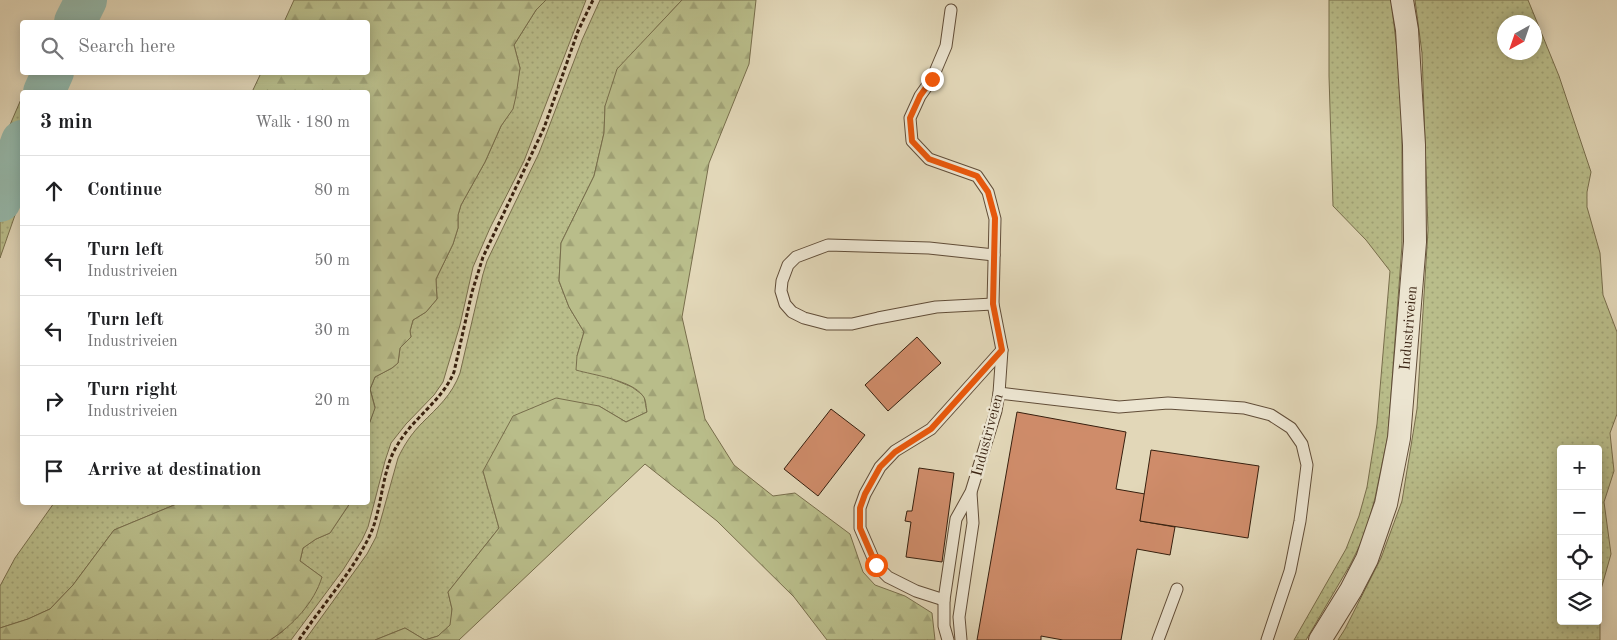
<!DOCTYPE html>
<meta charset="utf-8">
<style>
body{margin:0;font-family:"Old Standard TT",serif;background:#f6f6f6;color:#202124}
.controls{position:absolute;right:15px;bottom:15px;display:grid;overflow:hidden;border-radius:5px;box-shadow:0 2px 12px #0003}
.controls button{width:45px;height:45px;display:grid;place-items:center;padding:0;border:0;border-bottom:1px solid #e0e0e0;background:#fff;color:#202124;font:25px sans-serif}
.compass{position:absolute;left:1497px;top:15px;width:45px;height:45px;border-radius:50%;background:#fff;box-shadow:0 2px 12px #0003;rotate:220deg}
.stop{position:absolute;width:15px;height:15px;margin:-11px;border:4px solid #ea580c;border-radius:50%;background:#fff}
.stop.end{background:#ea580c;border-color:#fff;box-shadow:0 1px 5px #0008}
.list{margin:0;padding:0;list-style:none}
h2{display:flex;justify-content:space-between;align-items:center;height:65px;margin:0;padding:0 20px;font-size:21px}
h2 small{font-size:16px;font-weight:400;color:#757577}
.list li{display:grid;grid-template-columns:32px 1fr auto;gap:15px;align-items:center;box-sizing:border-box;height:70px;padding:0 20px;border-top:1px solid #e0e0e0}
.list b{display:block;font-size:19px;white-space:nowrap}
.list p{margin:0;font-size:16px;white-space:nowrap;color:#757577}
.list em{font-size:16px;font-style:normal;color:#757577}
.icon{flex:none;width:28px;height:28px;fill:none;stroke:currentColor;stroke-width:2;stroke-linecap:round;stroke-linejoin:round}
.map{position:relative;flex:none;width:1617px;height:640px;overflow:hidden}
.search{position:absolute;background:#fff;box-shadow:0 2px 12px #0003;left:20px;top:20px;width:350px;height:55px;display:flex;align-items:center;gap:12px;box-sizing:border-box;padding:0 18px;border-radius:5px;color:#757577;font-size:19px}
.panel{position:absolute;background:#fff;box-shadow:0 2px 12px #0003;left:20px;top:90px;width:350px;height:415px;border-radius:5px}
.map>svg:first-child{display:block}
.grass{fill:url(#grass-dots);stroke:#786e4c;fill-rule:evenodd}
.forest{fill:url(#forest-firs);stroke:#786e4c}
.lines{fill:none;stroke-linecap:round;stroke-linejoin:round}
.river{stroke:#95baad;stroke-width:42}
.building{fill:#cf8c6a;stroke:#361f0e}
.service-casing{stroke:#614d38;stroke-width:13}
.minor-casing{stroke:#614d38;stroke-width:24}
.path{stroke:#361f0e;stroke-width:3;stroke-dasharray:4 2.5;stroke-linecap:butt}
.service{stroke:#ece5d1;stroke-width:11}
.minor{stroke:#ece5d1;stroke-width:22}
.route{stroke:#ea580c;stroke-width:6}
.labels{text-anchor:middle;stroke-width:5;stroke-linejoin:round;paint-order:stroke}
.street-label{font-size:15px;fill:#361f0e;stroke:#ece5d1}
</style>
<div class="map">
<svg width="1617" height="640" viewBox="0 0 1617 640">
<defs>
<pattern id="grass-dots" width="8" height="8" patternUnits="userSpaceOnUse" patternTransform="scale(1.25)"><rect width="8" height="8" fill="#b9bd8a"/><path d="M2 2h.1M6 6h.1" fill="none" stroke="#a0a276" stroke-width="1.8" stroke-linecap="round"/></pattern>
<pattern id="forest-firs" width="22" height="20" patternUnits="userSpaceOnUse" patternTransform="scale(1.25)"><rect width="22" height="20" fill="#b9bd8a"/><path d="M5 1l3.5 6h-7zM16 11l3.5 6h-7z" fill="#a0a276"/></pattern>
</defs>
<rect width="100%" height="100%" fill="#e2d7b8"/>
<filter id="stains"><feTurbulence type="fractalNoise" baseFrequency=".004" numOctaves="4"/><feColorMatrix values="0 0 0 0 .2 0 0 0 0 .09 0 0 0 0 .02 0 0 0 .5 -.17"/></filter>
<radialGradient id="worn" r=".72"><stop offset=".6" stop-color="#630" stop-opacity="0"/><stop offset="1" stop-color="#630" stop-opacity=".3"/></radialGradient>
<g class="grass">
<path d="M64,0h38l-10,22h-37z"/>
<path d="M546,0h40l-62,161 -34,67 -17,39 -13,58 -17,57 -9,13 -28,29 -15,19 -6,18 -17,66 -6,13 -19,30 -52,70h-21l12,-8 40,-55 -22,-16 3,-13 13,-9 14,-6 20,-30 18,-1 1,-35 -1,-40 7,-20 -5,-18 5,-12 17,-9 6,-5 2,-15 11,-11 -1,-6 3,-11 13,-8 11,-13 -1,-20 17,-35 5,-16v-13l3,-10 24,-43 16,-36 12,-18 7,-40 -6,-23 22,-35z"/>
<path d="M600,0h82l-28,30 -49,76 -1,27 -10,43 -33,67 -2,38 10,26 15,25 -7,24 38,24 17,7 12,9 3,16 -21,10 -27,-16 -116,65 16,57 -51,64 4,17 -1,16 -13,11 -13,4 -20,-12 -30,12h-70l62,-86 9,-17 22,-79c6,-13 14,-25 24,-35 16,-16 30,-28 38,-50l23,-99 4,-13 52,-108 43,-113z"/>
<path d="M1329,0h62l6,50 5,70v125l-14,190 -13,63 -10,37 -15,30 -44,75h-12l52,-91 13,-33 8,-29 10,-63 13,-153 -24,-31 -33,-34 -4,-130z"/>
<path d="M1415,0h113l31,76 32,96 -4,20v15l13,46 3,42 14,37v82l-7,19 4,38 -10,31 7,52 -11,39v47h-262l7,-11 36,-71 21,-57 15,-92 11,-179 -6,-177zM1504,22h30v30h-30zM1561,449h37v172h-37z"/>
<path d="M33,73v-1l39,1 -8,19h-40z"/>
<path d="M22,97v98l-22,63v-110z"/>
<path d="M54,503h125l-65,27 -41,55 -23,24 -22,10 -28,9v-42l15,-28z"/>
</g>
<g class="forest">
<path d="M294,0h252l-10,10 -22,35 6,23 -4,28 -3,13 -12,17 -16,36 -24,43 -3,10v13l-5,16 -17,35 1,20 -11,13 -13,8 -3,11 1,6 -11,11 -2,15 -6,5 -17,9 -5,12 5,19 -7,19v-335h-116l9,-19 107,-1v-50h-84z"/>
<path d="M682,0h74l-7,64 -40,99 -27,154 23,102 29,46 39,31 22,-3 55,41 13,38 12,13 30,11 27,17 3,27h-108l-33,-43 -77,-76 -72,-57 -186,176h-84l30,-12 20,12 13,-4 12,-11 2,-16 -4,-17 51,-64 -16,-57 30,-55 43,-18 43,8 27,16 21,-10c-1,-5 -1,-13 -4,-16 -11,-16 -50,-21 -67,-26l1,-14 7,-24 -15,-25 -10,-26 2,-38 33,-67 10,-43 1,-27 12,-37z"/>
<path d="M179,503h171l-20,30 -14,6 -13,9 -3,13 22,16c-8,26 -29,48 -52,63h-270v-12l28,-9 22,-10 23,-24 41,-55z"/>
</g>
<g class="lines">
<g class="river">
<path d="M75,22l11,-22"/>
<path d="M44,92l9,-20"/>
<path d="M0,201l22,-60"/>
</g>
</g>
<g class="building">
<path d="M917,337l24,26 -53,48 -23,-26z"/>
<path d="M831,409l34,26 -47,61 -34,-27z"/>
<path d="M1017,412l109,20 -10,57 29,5 -5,27 35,6 -5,28 -33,-6 -16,91h-58l-22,-4v4h-64z"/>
<path d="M1151,450l108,16 -11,72 -108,-17z"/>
<path d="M919,468l35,5 -12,89 -36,-5 5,-35 -6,-1 2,-10h5z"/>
</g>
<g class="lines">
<defs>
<g id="service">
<path d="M993,304l-57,3 -58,11 -26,6h-25l-23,-6 -12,-6 -7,-8 -4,-13 1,-10 6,-16 8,-8 32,-12 101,3 65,7"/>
<path d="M999,393l120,14 49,-4 76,5 27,7 20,13 11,16 5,21 -7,56 -10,50 -23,69"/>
<path d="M944,600l-28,-9 -28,-14 -12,-12 -16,-37v-20l5,-14 15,-27 15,-16 36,-22 71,-79"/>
<path d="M948,640l-4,-14v-26l12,-81 15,-27 25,-81 3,-18 3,-43 -9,-46 2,-85 -7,-27 -11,-16 -48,-17 -17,-18 -2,-23 10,-22 12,-17 14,-33 5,-36"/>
<path d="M961,640l-2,-23 14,-94 -2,-30"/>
<path d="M1158,640l19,-51"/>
</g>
<path id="minor" d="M1320,640l31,-50 16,-31 19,-55 13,-66 16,-196 -1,-97 -7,-115 -5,-30"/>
</defs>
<use href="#service" class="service-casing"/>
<use href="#minor" class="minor-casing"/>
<path class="path" d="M299,640c23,-35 53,-67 71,-105 13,-28 11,-65 28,-91 16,-27 44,-43 56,-72l18,-80 11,-35 61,-129 34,-97 15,-31"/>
<use href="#service" class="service"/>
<use href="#minor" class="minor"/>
</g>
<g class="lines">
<path class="route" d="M876,565l-16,-37v-20l5,-14 15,-27 15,-15 36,-23 71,-79 -9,-46 2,-86 -7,-26 -11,-16 -48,-17 -17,-18 -2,-23 10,-22 12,-17"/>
</g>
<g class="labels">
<g class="street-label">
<text transform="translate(1408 328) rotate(-85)" y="5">Industriveien</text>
<text transform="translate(987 435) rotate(-75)" y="5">Industriveien</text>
</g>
</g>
<rect width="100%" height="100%" filter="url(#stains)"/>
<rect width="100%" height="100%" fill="url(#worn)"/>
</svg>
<div class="controls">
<button>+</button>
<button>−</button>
<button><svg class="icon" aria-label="locate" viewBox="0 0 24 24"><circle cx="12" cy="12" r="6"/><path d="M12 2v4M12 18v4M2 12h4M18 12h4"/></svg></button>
<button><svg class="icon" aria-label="layers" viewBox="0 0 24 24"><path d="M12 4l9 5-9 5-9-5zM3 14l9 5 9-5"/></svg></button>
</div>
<svg class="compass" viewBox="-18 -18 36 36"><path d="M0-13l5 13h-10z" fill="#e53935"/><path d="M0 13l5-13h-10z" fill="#757577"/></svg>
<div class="stop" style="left:876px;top:565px"></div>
<div class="stop end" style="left:932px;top:79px"></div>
<div class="search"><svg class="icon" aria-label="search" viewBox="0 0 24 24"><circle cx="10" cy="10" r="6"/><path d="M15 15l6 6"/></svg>Search here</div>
<section class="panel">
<h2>3 min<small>Walk · 180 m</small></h2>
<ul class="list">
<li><svg class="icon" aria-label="ahead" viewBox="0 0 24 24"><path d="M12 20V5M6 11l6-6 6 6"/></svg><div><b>Continue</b></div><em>80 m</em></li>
<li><svg class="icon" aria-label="left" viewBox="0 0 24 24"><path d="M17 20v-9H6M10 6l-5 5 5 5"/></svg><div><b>Turn left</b><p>Industriveien</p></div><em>50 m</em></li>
<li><svg class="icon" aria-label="left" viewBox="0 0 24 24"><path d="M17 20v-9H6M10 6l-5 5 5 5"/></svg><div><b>Turn left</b><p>Industriveien</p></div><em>30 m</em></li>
<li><svg class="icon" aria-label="right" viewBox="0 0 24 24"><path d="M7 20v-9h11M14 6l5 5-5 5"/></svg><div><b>Turn right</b><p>Industriveien</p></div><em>20 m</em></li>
<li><svg class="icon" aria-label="arrive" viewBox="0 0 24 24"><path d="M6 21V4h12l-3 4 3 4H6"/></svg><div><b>Arrive at destination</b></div></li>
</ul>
</section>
</div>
